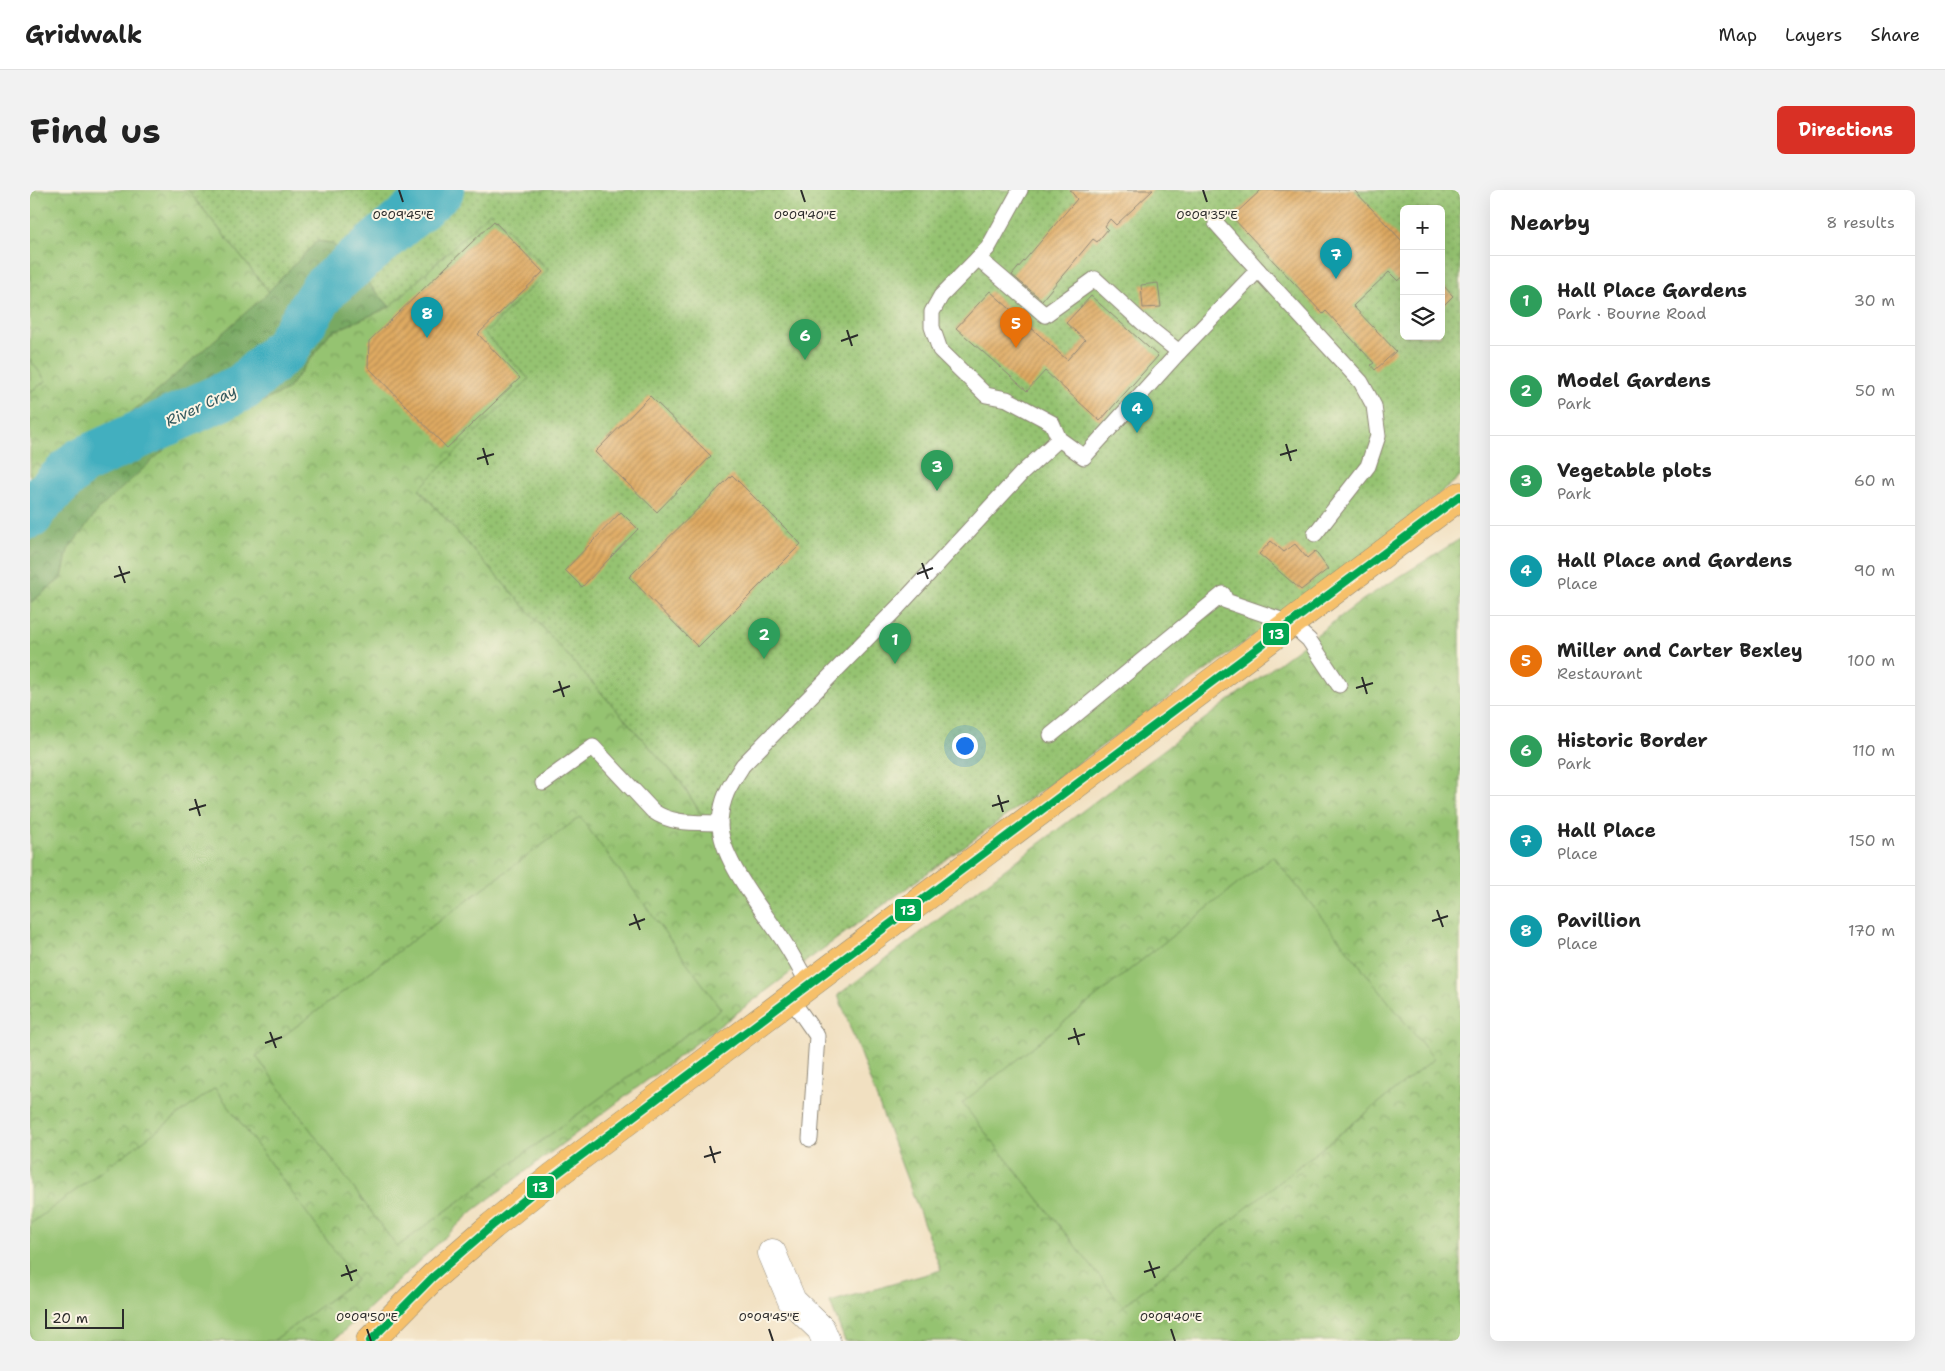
<!DOCTYPE html>
<meta charset="utf-8">
<style>
body{margin:0;font-family:"Shantell Sans",sans-serif;background:#f2f2f2;color:#222}
.controls{position:absolute;right:15px;top:15px;display:grid;overflow:hidden;border-radius:8px;box-shadow:0 5px 20px #0002}
.controls button{width:45px;height:45px;display:grid;place-items:center;padding:0;border:0;border-bottom:1px solid #e0e0e0;background:#fff;color:#222;font:25px sans-serif}
.scale{position:absolute;left:15px;bottom:12px;width:79px;box-sizing:border-box;padding-left:5px;border:2px solid #2b2b2b;border-top:0;font-size:14px;line-height:18px;white-space:nowrap;color:#2b2b2b;-webkit-text-stroke:4px #fcf5e5;paint-order:stroke}
.you{position:absolute;left:934px;top:555px;width:18px;height:18px;margin:-12px;border:4px solid #fff;border-radius:50%;background:#1a73e8;box-shadow:0 0 0 8px #1a73e833}
.badge{display:grid;place-items:center;width:32px;height:32px;border-radius:50%;background:#d93025;color:#fff;font-size:16px;font-weight:700}
.pin{position:absolute;translate:-50% -41px;filter:drop-shadow(0 1px 2px #0008)}
.pin::after{content:'';position:absolute;top:26px;width:18px;height:15px;background:inherit;clip-path:polygon(0 0,100% 0,50% 100%)}
.list{margin:0;padding:0;list-style:none}
h2{display:flex;justify-content:space-between;align-items:center;height:65px;margin:0;padding:0 20px;font-size:21px}
h2 small{font-size:16px;font-weight:400;color:#767676}
.list li{display:grid;grid-template-columns:32px 1fr auto;gap:15px;align-items:center;box-sizing:border-box;height:90px;padding:0 20px;border-top:1px solid #e0e0e0}
.list b{display:block;font-size:19px;white-space:nowrap}
.list p{margin:0;font-size:16px;white-space:nowrap;color:#767676}
.list em{font-size:16px;font-style:normal;color:#767676}
.icon{flex:none;width:28px;height:28px;fill:none;stroke:currentColor;stroke-width:2;stroke-linecap:round;stroke-linejoin:round}
.map{position:relative;flex:none;width:1430px;height:1151px;overflow:hidden;border-radius:8px}
header{display:flex;align-items:center;gap:30px;box-sizing:border-box;height:70px;padding:0 25px;background:#fff;border-bottom:1px solid #e0e0e0}
header strong{font-size:24px}
nav{display:flex;gap:28px;margin-inline-start:auto;font-size:18px}
.intro{display:flex;align-items:center;justify-content:space-between;box-sizing:border-box;height:120px;padding:0 30px}
h1{margin:0;font-size:35px}
.button{padding:12px 22px;border-radius:8px;background:#d93025;color:#fff;font-size:18px;font-weight:700}
main{display:flex;gap:30px;padding:0 30px}
aside{flex:1;background:#fff;border-radius:8px;box-shadow:0 5px 20px #0002}
.map>svg:first-child{display:block}
.grass{fill:url(#grass-dots);stroke:#60774e;fill-rule:evenodd}
.forest{fill:url(#forest-crowns);stroke:#526a47}
.park{fill:url(#park-crowns);stroke:#60774e}
.pitch{fill:#95c371;stroke:#60774e}
.lines{fill:none;stroke-linecap:round;stroke-linejoin:round}
.river{stroke:#42afbf;stroke-width:48}
.building{fill:url(#building-hatch)}
.service-casing{stroke:#8e8676;stroke-width:17}
.minor-casing{stroke:#8e8676;stroke-width:29}
.primary-casing{stroke:#8e8676;stroke-width:29}
.service{stroke:#fff;stroke-width:15}
.minor{stroke:#fff;stroke-width:28}
.primary{stroke:#f6c06b;stroke-width:28}
.bus-1-casing{stroke:#fcf5e5;stroke-width:11}
.bus-1{stroke:#00a651;stroke-width:8}
.ticks{fill:none;stroke:#2b2b2b;stroke-width:2}
.labels{text-anchor:middle;stroke-width:4;stroke-linejoin:round;paint-order:stroke}
.water-label{font-size:15px;font-style:italic;fill:#33595f;stroke:#fcf5e5}
.ticks-label{font-size:12px;text-anchor:middle;fill:#2b2b2b;stroke:#fcf5e5;stroke-width:4;stroke-linejoin:round;paint-order:stroke}
.line-badge{stroke:#fcf5e5;stroke-width:2}
.badge-label{font-size:14px;text-anchor:middle;font-weight:bold;fill:#fff}
</style>
<header>
<strong>Gridwalk</strong>
<nav><a>Map</a><a>Layers</a><a>Share</a></nav>
</header>
<div class="intro"><h1>Find us</h1><a class="button">Directions</a></div>
<main>
<div class="map">
<svg width="1430" height="1151" viewBox="0 0 1430 1151">
<defs>
<pattern id="grass-dots" width="8" height="8" patternUnits="userSpaceOnUse" patternTransform="scale(1.25)"><rect width="8" height="8" fill="#95c371"/><path d="M2 2h.1M6 6h.1" fill="none" stroke="#7a9f5d" stroke-width="1.8" stroke-linecap="round"/></pattern>
<pattern id="forest-crowns" width="20" height="18" patternUnits="userSpaceOnUse" patternTransform="scale(1.25)"><rect width="20" height="18" fill="#78a963"/><path d="M2 6a3 3 0 1 1 6 0M12 15a3 3 0 1 1 6 0" fill="none" stroke="#638a52"/></pattern>
<pattern id="park-crowns" width="20" height="18" patternUnits="userSpaceOnUse" patternTransform="scale(1.25)"><rect width="20" height="18" fill="#95c371"/><path d="M2 6a3 3 0 1 1 6 0M12 15a3 3 0 1 1 6 0" fill="none" stroke="#7a9f5d"/></pattern>
<pattern id="building-hatch" width="6" height="6" patternUnits="userSpaceOnUse" patternTransform="scale(1.25)"><rect width="6" height="6" fill="#dfaa62"/><path d="M-1 1l2-2M0 6l6-6M5 7l2-2" fill="none" stroke="#b58b51"/></pattern>
</defs>
<rect width="100%" height="100%" fill="#fcf5e5"/>
<filter id="ink" filterUnits="userSpaceOnUse"><feTurbulence type="fractalNoise" baseFrequency=".02" numOctaves="2"/><feDisplacementMap in="SourceGraphic" scale="10" xChannelSelector="R" yChannelSelector="G"/><feConvolveMatrix kernelMatrix="1 2 1 2 8 2 1 2 1" color-interpolation-filters="sRGB"/></filter>
<filter id="wash" filterUnits="userSpaceOnUse"><feTurbulence type="fractalNoise" baseFrequency=".0096" numOctaves="4" result="noise"/><feDisplacementMap in="SourceGraphic" scale="20" xChannelSelector="R" yChannelSelector="G"/><feGaussianBlur stdDeviation="1.12" result="paint"/><feColorMatrix in="noise" values="0 0 0 0 0 0 0 0 0 0 0 0 0 0 0 0 0 1.4 0 .05"/><feComposite in="paint" operator="in"/></filter>
<g filter="url(#wash)">
<rect width="100%" height="100%" fill="#f1e0c1"/>
<path class="grass" d="M158,0h1272v287l-113,91 -549,399 -118,-186 -261,-292 110,-110 -44,-45 63,-64 -58,-58 -100,95 -58,-64 -15,-1 -48,50zM1374,19h37v127h-37z"/>
<path class="forest" d="M287,51l15,2 58,64 -60,26 -43,57 -121,58 -98,102 -6,28 -32,25v-109l119,-96 119,-106z"/>
<g class="park">
<path d="M0,0h158l81,102 -120,106 -119,96z"/>
<path d="M460,22l58,58 -63,64 44,45 -110,110 261,292 118,186 -324,243 -141,131h-303v-738l32,-25 6,-28 32,-42 66,-60 121,-58 43,-57 60,-26z"/>
<path d="M1430,349v802h-615l-15,-39 111,-32 -103,-275 526,-396z"/>
</g>
<g class="pitch">
<path d="M0,169l16,22 -16,11z"/>
<path d="M550,627l141,192 -324,238 -141,-191z"/>
<path d="M1243,666l161,203 -311,247 -161,-203z"/>
<path d="M185,898l141,192 -83,61h-243v-117z"/>
</g>
<g class="lines">
<path class="river" d="M0,325l3,-7 47,-46 163,-75 43,-39 38,-59 116,-99"/>
</g>
<g id="blocks">
<g class="building">
<path d="M1040,0h83l-37,35 -6,-6 -5,7 3,3 -11,13 -4,-3 -51,61 -30,-25 65,-76z"/>
<path d="M1231,0h93l50,53v33l-6,5 -9,-9 -36,34 43,45 -21,19 -4,-5 3,-2 -48,-52 -3,3 -91,-97z"/>
<path d="M464,31l49,51 -65,62 42,44 -73,70 -79,-81 1,-26z"/>
<path d="M1128,93l3,24 -18,1 -2,-23z"/>
<path d="M1411,93l12,13 -12,12z"/>
<path d="M960,101l77,69 18,-20 -19,-17 25,-27 67,60 -58,65 -55,-50 -18,20 -71,-63z"/>
<path d="M620,206l61,60 -54,56 -62,-60z"/>
<path d="M702,285l69,69 -103,103 -69,-70z"/>
<path d="M591,322l17,17 -56,58 -17,-17z"/>
<path d="M1241,351l13,11 11,-8 12,14 8,-7 13,18 -27,21 -42,-36z"/>
</g>
</g>
</g>
<g filter="url(#ink)">
<use href="#blocks" fill-opacity="0" stroke="#8e8676" stroke-width="1"/>
<g class="lines">
<defs>
<g id="service">
<path d="M990,0l-32,58 -47,48 -9,16v15l8,23 46,45 21,4 45,24 7,16 25,18 95,-105 79,-82 -42,-47"/>
<path d="M948,68l67,57 50,-36 48,44 36,29"/>
<path d="M1228,80l103,112 13,24 4,30 -10,30 -53,68"/>
<path d="M1021,545l172,-141 3,7 64,22 19,17 30,45"/>
<path d="M513,593l50,-36 60,64c19,14 45,11 67,12"/>
<path d="M779,795c-8,-14 -16,-29 -25,-43 -20,-31 -66,-84 -64,-121 2,-25 10,-36 23,-56l155,-158 123,-133 38,-35"/>
<path d="M761,809l26,37 -7,103"/>
</g>
<path id="minor" d="M742,1063l20,48 29,28 5,12"/>
<path id="primary" d="M340,1151l63,-64 59,-51 62,-50 906,-680"/>
</defs>
<use href="#service" class="service-casing"/>
<use href="#minor" class="minor-casing"/>
<use href="#primary" class="primary-casing"/>
<use href="#service" class="service"/>
<use href="#minor" class="minor"/>
<use href="#primary" class="primary"/>
<defs>
<path id="bus-1" d="M340,1151l63,-64 59,-51 62,-50 906,-680"/>
</defs>
<use href="#bus-1" class="bus-1-casing"/>
<use href="#bus-1" class="bus-1"/>
</g>
</g>
<path class="ticks" d="M369,0l4,12M771,0l4,12M1173,0l4,12M817,140l5,16M811,151l17,-6M1256,254l5,17M453,258l5,17M1250,265l17,-5M447,269l17,-5M892,373l6,16M89,376l6,17M887,384l16,-6M84,387l16,-5M1332,487l5,17M529,491l5,16M1326,498l17,-5M523,502l17,-6M968,605l5,17M165,609l5,17M962,616l17,-5M159,620l17,-5M1407,720l6,17M604,724l6,16M1402,731l16,-5M599,735l16,-6M1044,838l5,17M240,842l6,16M1038,849l17,-5M235,853l17,-6M680,956l5,17M674,967l17,-5M1119,1071l6,17M316,1075l6,16M1114,1082l16,-5M311,1086l16,-6M337,1139l4,12M739,1139l4,12M1141,1139l4,12"/>
<g class="labels">
<g class="water-label">
<text transform="translate(171 216) rotate(-25)" y="5">River Cray</text>
</g>
</g>
<g class="ticks-label">
<text x="373" y="29">0°09'45"E</text>
<text x="775" y="29">0°09'40"E</text>
<text x="1177" y="29">0°09'35"E</text>
<text x="337" y="1131">0°09'50"E</text>
<text x="739" y="1131">0°09'45"E</text>
<text x="1141" y="1131">0°09'40"E</text>
</g>
<g class="line-badge">
<rect x="1232" y="432" width="28" height="24" rx="5" fill="#00a651"/>
<rect x="864" y="708" width="28" height="24" rx="5" fill="#00a651"/>
<rect x="496" y="985" width="29" height="24" rx="5" fill="#00a651"/>
</g>
<g class="badge-label">
<text x="1246" y="449">13</text>
<text x="878" y="725">13</text>
<text x="510" y="1002">13</text>
</g>
</svg>
<div class="controls">
<button>+</button>
<button>−</button>
<button><svg class="icon" aria-label="layers" viewBox="0 0 24 24"><path d="M12 4l9 5-9 5-9-5zM3 14l9 5 9-5"/></svg></button>
</div>
<div class="scale">20 m</div>
<div class="you"></div>
<div class="pin badge" style="left:865px;top:474px;background:#2e9e5b">1</div>
<div class="pin badge" style="left:734px;top:469px;background:#2e9e5b">2</div>
<div class="pin badge" style="left:907px;top:301px;background:#2e9e5b">3</div>
<div class="pin badge" style="left:1107px;top:243px;background:#0f9aa8">4</div>
<div class="pin badge" style="left:986px;top:158px;background:#e8710a">5</div>
<div class="pin badge" style="left:775px;top:170px;background:#2e9e5b">6</div>
<div class="pin badge" style="left:1306px;top:89px;background:#0f9aa8">7</div>
<div class="pin badge" style="left:397px;top:148px;background:#0f9aa8">8</div>
</div>
<aside>
<h2>Nearby<small>8 results</small></h2>
<ul class="list">
<li><span class="badge" style="background:#2e9e5b">1</span><div><b>Hall Place Gardens</b><p>Park · Bourne Road</p></div><em>30 m</em></li>
<li><span class="badge" style="background:#2e9e5b">2</span><div><b>Model Gardens</b><p>Park</p></div><em>50 m</em></li>
<li><span class="badge" style="background:#2e9e5b">3</span><div><b>Vegetable plots</b><p>Park</p></div><em>60 m</em></li>
<li><span class="badge" style="background:#0f9aa8">4</span><div><b>Hall Place and Gardens</b><p>Place</p></div><em>90 m</em></li>
<li><span class="badge" style="background:#e8710a">5</span><div><b>Miller and Carter Bexley</b><p>Restaurant</p></div><em>100 m</em></li>
<li><span class="badge" style="background:#2e9e5b">6</span><div><b>Historic Border</b><p>Park</p></div><em>110 m</em></li>
<li><span class="badge" style="background:#0f9aa8">7</span><div><b>Hall Place</b><p>Place</p></div><em>150 m</em></li>
<li><span class="badge" style="background:#0f9aa8">8</span><div><b>Pavillion</b><p>Place</p></div><em>170 m</em></li>
</ul>
</aside>
</main>
